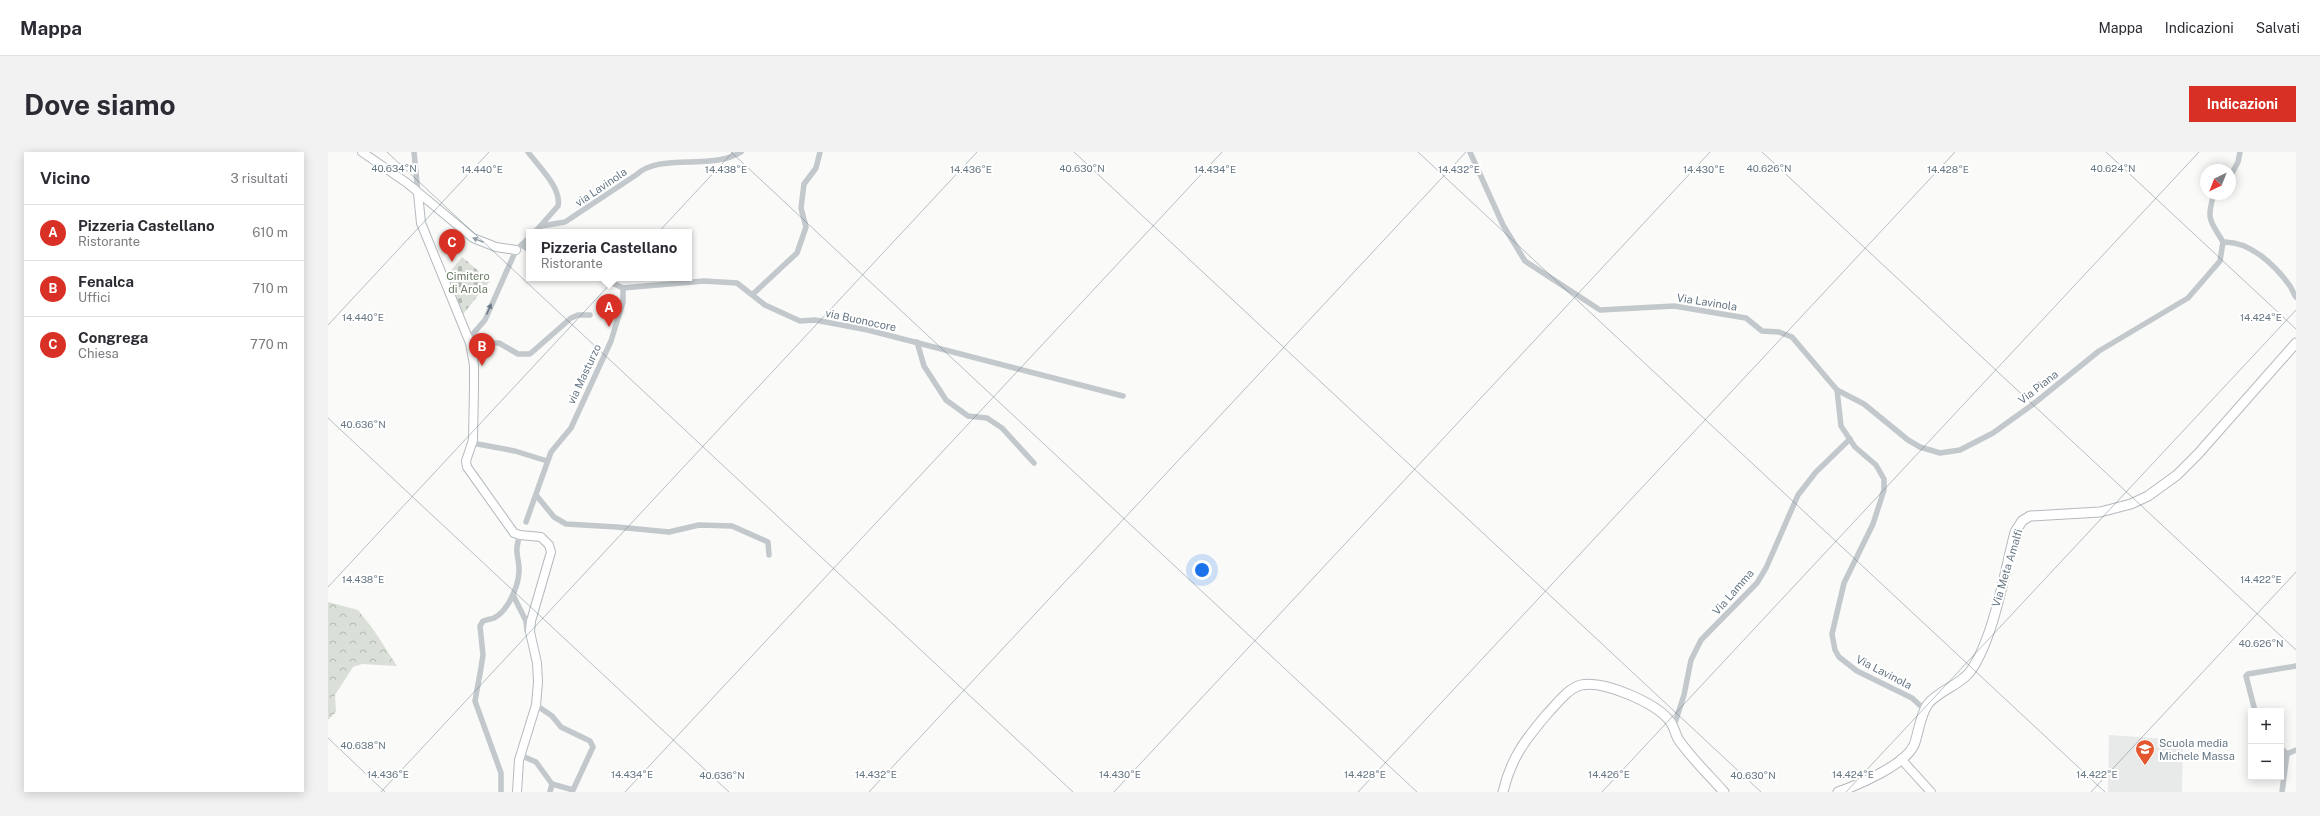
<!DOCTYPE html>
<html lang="it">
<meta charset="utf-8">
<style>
body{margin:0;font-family:"Public Sans",sans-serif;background:#f2f2f3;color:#2b2b33}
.controls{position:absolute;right:12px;bottom:12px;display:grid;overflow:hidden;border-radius:0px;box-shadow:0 2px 10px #0003}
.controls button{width:36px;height:36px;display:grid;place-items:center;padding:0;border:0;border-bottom:1px solid #e1e1e2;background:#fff;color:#2b2b33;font:20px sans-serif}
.compass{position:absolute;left:1872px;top:12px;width:36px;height:36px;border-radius:50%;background:#fff;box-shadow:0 2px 10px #0003;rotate:223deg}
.you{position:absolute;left:874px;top:418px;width:14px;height:14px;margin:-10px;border:3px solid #fff;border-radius:50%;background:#1a73e8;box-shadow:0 0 0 6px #1a73e833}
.badge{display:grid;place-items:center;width:26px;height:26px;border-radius:50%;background:#d93025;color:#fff;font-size:13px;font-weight:700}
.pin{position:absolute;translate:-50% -33px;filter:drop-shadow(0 1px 2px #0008)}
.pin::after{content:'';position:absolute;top:21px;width:14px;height:12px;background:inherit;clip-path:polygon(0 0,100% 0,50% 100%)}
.popup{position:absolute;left:198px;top:77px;width:166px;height:52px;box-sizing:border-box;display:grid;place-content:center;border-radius:0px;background:#fff;filter:drop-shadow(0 1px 3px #0005);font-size:13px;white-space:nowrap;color:#7c7c81}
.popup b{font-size:15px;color:#2b2b33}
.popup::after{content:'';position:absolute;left:50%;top:100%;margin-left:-8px;border:8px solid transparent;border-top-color:#fff}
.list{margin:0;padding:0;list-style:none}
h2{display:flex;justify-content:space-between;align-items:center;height:52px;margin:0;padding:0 16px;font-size:17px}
h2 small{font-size:13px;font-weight:400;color:#7c7c81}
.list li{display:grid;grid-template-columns:26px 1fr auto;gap:12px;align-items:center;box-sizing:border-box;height:56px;padding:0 16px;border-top:1px solid #e1e1e2}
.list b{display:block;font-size:15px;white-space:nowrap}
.list p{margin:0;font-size:13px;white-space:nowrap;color:#7c7c81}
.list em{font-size:13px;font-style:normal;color:#7c7c81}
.map{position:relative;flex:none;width:1968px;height:640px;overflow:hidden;border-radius:0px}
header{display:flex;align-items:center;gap:24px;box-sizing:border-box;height:56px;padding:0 20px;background:#fff;border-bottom:1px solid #e1e1e2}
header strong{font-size:19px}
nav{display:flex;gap:22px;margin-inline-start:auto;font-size:14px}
.intro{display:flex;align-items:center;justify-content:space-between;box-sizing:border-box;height:96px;padding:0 24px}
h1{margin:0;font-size:28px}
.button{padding:10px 18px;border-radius:0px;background:#d93025;color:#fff;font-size:14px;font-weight:700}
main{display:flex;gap:24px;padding:0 24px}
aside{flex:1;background:#fff;border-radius:0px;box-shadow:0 2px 10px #0003}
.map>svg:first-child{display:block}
.built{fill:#e8e9e9}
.forest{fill:url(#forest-crowns)}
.cemetery{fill:url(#cemetery-stones)}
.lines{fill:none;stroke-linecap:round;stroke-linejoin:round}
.secondary-casing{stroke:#b3babf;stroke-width:10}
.primary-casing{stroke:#b5babe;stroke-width:11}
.street{stroke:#c3c8cc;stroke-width:5.5}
.secondary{stroke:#fff;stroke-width:8}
.primary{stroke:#fff;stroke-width:9}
.oneway{fill:#939fa8}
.oneway2{fill:#6a7a87}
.ticks{fill:none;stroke:#657683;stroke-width:1;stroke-opacity:0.45}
.labels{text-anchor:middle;stroke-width:4;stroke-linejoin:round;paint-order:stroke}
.street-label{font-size:11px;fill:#657683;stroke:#fff}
.park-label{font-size:11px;fill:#687a64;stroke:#fff}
.poi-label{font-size:11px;fill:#657683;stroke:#fff;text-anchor:start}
.ticks-label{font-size:10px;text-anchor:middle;fill:#657683;stroke:#fff;stroke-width:4;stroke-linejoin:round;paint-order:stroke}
</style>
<header>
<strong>Mappa</strong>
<nav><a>Mappa</a><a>Indicazioni</a><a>Salvati</a></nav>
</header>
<div class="intro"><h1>Dove siamo</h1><a class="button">Indicazioni</a></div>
<main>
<aside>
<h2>Vicino<small>3 risultati</small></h2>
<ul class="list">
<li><span class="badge">A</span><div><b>Pizzeria Castellano</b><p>Ristorante</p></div><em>610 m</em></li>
<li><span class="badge">B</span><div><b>Fenalca</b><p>Uffici</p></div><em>710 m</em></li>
<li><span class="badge">C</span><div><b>Congrega</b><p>Chiesa</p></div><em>770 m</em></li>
</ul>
</aside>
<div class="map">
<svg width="1968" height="640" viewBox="0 0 1968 640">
<defs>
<pattern id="forest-crowns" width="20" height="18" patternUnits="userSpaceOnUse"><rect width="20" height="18" fill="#dadfd7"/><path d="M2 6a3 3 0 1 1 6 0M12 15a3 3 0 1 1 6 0" fill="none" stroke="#b4b9b4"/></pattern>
<pattern id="cemetery-stones" width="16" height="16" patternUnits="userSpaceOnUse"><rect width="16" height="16" fill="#dadfd7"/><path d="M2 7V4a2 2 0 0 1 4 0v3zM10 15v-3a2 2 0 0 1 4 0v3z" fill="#b4b9b4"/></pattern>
</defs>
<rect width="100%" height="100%" fill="#fafaf8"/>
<path class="built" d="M1781,583l74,5 -1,52h-74z"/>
<path class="forest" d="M0,450l30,8 15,19 24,37 -35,-2 -9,3 -18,28 1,17 -8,8z"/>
<path class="cemetery" d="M134,105l28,24 -27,33 -15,-40z"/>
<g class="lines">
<defs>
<g id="secondary">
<path d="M34,0l45,31 66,55 23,9 20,3"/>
<path d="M90,41l3,30 49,120 4,22v23l-1,52 -7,21 1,6 47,66 6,2 21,2 8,8 2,7 -20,69 -1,11 7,31 1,19 -2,23 -17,55 -2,32"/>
<path d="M1573,607l30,33"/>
</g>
<g id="primary">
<path d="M1175,640c8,-34 22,-52 44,-78 9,-9 21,-26 34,-29 23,-5 74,18 88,35 5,6 6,13 9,19 13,19 31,36 46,53"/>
<path d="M1510,640c20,-7 67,-27 76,-47 5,-13 6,-30 14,-41 10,-13 30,-18 41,-31 24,-31 36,-102 46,-141l7,-11 8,-5 70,-4 31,-8 17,-8 29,-21 21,-21 98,-111"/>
</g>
</defs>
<use href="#secondary" class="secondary-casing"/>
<use href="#primary" class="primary-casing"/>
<g class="street">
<path d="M86,0l4,41"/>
<path d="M200,0c10,14 34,36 30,54l-23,26"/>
<path d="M1142,0l33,73 22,36 75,49 74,-4 72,12 16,13 17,1 13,5 45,53 4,36 14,21 21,18 8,14v11l-11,34 -29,59 -12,51 3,16 4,7 18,14 55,27 13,12"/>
<path d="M1902,25l8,-15 2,-10"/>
<path d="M1886,42c-8,26 -4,26 9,48"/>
<path d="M213,74l24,-4 71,-47c24,-23 75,-4 105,-23"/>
<path d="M201,86l-13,12 -31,70 -13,15 -2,8 7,3 13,-3h9l19,11h12l41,-36 7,-3h12"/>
<path d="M1895,90c27,-1 52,23 67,44 2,3 3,7 6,11"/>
<path d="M194,93l7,5"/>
<path d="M274,126l21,10 81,-7 33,2 28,22 35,16 15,-1 53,10 255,66"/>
<path d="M425,142l44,-41 9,-26 -5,-19 3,-24 12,-16 4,-16"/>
<path d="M589,190l7,24 22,34 22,16 19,2 15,10 32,35"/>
<path d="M1509,238l27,14 44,36 12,7 20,6 20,-3 33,-17 39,-28 67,-54 89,-53 32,-37 3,-19"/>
<path d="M144,291l43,8 32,10"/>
<path d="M208,343l18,22 12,7 51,3 52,5 30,-7 33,1 36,16 1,13"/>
<path d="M198,370l25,-70 20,-24 40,-87 12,-39v-14"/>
<path d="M185,443l13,26 1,10"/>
<path d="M208,553l16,11 9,11 29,14 3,6 -20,43 -21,-6"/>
<path d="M1927,559l-9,-35 2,-2 48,-8"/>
<path d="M1346,574l10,-31 7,-35 10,-20 56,-57 9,-15 32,-73 18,-23 34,-33"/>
<path d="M1953,596l6,6"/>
<path d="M1959,602l9,-4"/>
<path d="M192,603l16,7 16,22 -2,8"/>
<path d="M173,640v-19l-26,-72 6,-33 2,-13 -3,-29 3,-5c3,-1 8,-2 11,-3 14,-7 24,-31 25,-46 1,-14 -6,-18 1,-37"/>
<path d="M1954,640l5,-38"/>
</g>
<use href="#secondary" class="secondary"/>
<use href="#primary" class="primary"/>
</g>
<defs><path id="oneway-solid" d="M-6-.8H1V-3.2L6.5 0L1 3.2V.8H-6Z"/></defs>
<use class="oneway" href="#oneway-solid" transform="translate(150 88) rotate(-158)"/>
<use class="oneway2" href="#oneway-solid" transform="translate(161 157) rotate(-67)"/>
<path class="ticks" d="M59,0l686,640M403,0l686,640M746,0l687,640M1090,0l687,640M1434,0l534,498M1778,0l190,177M0,173l161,-173M0,266l401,374M0,435l405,-435M0,586l57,54M53,640l596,-640M297,640l597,-640M541,640l597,-640M786,640l596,-640M1030,640l597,-640M1274,640l597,-640M1518,640l450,-482M1763,640l205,-220"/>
<defs>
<symbol id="school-pin" viewBox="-11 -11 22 30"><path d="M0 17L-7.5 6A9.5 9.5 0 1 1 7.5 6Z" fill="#e4572e" stroke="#fff"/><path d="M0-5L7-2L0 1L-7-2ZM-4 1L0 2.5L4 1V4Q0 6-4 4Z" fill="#fff"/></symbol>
</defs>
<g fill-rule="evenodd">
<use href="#school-pin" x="1806" y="586" width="22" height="30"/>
</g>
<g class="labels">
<g class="street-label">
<text transform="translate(273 35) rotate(-34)" y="4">via Lavinola</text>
<text transform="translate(1379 150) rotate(9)" y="4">Via Lavinola</text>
<text transform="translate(533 168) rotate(12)" y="4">via Buonocore</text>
<text transform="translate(256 222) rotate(-65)" y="4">via Masturzo</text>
<text transform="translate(1710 235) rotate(-38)" y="4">Via Piana</text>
<text transform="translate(1679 416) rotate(-73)" y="4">Via Meta Amalfi</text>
<text transform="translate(1405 440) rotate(-49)" y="4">Via Lamma</text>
<text transform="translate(1556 520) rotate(27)" y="4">Via Lavinola</text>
</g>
<g class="park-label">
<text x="140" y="128">Cimitero<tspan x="140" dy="13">di Arola</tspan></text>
</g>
<g class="poi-label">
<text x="1831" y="595">Scuola media<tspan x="1831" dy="13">Michele Massa</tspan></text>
</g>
</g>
<g class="ticks-label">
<text x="66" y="20">40.634°N</text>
<text x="754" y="20">40.630°N</text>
<text x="1441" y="20">40.626°N</text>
<text x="1785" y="20">40.624°N</text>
<text x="1620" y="21">14.428°E</text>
<text x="154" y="21">14.440°E</text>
<text x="398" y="21">14.438°E</text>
<text x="643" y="21">14.436°E</text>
<text x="887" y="21">14.434°E</text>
<text x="1131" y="21">14.432°E</text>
<text x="1376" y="21">14.430°E</text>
<text x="1933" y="169">14.424°E</text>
<text x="35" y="169">14.440°E</text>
<text x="35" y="276">40.636°N</text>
<text x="1933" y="431">14.422°E</text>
<text x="35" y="431">14.438°E</text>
<text x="1933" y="495">40.626°N</text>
<text x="35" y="597">40.638°N</text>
<text x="60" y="626">14.436°E</text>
<text x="304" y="626">14.434°E</text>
<text x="548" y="626">14.432°E</text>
<text x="792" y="626">14.430°E</text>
<text x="1037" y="626">14.428°E</text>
<text x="1281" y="626">14.426°E</text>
<text x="1525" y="626">14.424°E</text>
<text x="1769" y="626">14.422°E</text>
<text x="394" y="627">40.636°N</text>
<text x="1425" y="627">40.630°N</text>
</g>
</svg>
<div class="controls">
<button>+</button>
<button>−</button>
</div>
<svg class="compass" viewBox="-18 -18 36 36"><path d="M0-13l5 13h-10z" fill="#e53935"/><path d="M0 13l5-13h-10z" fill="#7c7c81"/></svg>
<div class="you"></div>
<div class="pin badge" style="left:281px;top:175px">A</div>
<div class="popup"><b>Pizzeria Castellano</b>Ristorante</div>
<div class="pin badge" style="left:154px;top:214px">B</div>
<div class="pin badge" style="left:124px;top:110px">C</div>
</div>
</main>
